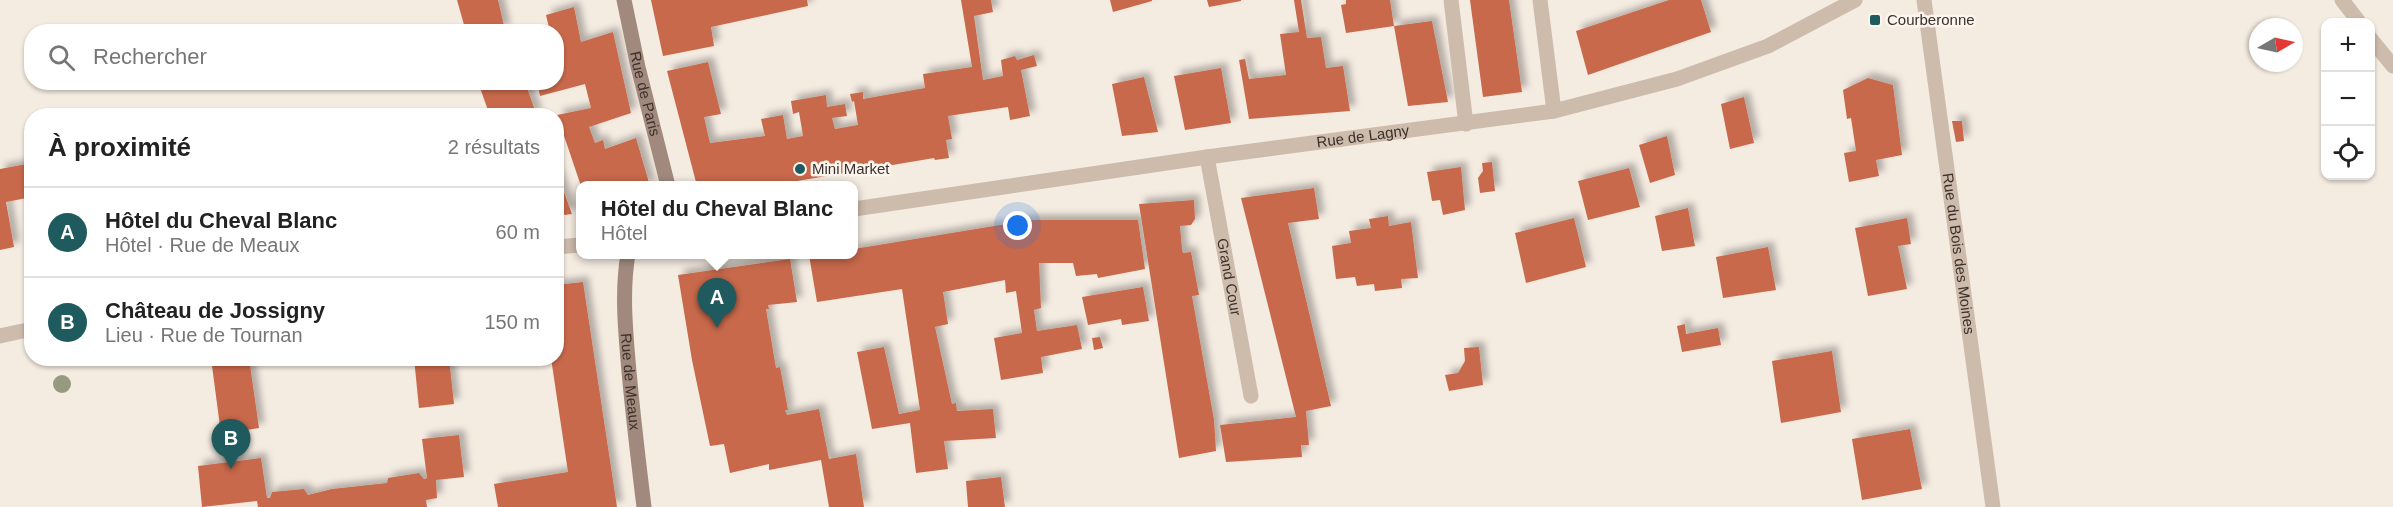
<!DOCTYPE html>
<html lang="fr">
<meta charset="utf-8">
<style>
body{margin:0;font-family:Helvetica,sans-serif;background:#f2f2f2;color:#222}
.controls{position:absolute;right:18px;top:18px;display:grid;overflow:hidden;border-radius:12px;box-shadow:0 2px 4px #0004}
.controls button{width:54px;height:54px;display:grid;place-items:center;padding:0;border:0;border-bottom:2px solid #e0e0e0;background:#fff;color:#222;font:30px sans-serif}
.compass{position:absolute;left:2249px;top:18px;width:54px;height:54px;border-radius:50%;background:#fff;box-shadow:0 2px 4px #0004;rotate:81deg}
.you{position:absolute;left:1018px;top:226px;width:21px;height:21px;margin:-15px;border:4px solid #fff;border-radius:50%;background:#1a73e8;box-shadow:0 0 0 9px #1a73e833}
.badge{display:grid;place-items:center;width:39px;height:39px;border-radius:50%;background:#1f5a5e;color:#fff;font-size:20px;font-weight:700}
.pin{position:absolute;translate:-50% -50px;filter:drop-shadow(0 2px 3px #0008)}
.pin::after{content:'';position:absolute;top:32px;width:21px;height:18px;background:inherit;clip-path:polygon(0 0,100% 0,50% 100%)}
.popup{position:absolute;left:576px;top:181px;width:282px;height:78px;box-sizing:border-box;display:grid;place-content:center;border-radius:12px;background:#fff;filter:drop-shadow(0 2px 4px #0005);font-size:20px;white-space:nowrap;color:#767676}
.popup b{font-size:22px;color:#222}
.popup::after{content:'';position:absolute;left:50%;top:100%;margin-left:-12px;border:12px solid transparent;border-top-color:#fff}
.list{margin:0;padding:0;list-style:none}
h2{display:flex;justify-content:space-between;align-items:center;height:78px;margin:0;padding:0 24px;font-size:26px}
h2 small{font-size:20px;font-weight:400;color:#767676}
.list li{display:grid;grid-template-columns:39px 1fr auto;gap:18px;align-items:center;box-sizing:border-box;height:90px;padding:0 24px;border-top:2px solid #e0e0e0}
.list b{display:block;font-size:22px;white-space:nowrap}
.list p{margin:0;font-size:20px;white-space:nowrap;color:#767676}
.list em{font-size:20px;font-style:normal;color:#767676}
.icon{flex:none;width:33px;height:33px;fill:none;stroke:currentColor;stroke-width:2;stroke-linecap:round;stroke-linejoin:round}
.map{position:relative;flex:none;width:2393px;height:507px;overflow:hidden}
.search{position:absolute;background:#fff;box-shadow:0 2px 4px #0004;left:24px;top:24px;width:540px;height:66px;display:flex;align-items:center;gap:15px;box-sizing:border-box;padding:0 21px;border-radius:24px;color:#767676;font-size:22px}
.panel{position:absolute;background:#fff;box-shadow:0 2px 4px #0004;left:24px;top:108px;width:540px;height:258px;border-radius:24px}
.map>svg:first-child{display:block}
.building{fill:#c8694b;filter:url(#shadow)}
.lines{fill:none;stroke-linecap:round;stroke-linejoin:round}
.service{stroke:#cdbbac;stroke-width:15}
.minor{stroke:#cdbbac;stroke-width:15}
.tertiary{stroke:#cdbbac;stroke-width:15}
.secondary{stroke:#a18a7d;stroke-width:15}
.tree{fill:#969b7f}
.poi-dot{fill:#1f5a5e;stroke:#fbf5ee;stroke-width:2}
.labels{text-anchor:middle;stroke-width:5;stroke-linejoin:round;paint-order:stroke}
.poi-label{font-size:15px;fill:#3b302b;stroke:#fbf5ee;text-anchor:start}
.street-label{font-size:15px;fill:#3b302b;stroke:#fbf5ee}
</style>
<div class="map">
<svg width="2393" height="507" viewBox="0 0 2393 507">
<defs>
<filter id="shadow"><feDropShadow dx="5.5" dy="-5.5" stdDeviation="3" flood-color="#0004"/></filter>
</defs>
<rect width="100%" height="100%" fill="#f4ebe1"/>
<g class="building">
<path d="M457,0h41l7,30 -39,2z"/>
<path d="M651,0h156l1,6 -97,21 3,19 -51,10z"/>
<path d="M961,0h30l2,12 -19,4 9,64 20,-4 -2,-16 14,-4 2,4 17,-5 3,11 -16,4 9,46 -20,4 -2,-13 -60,9 4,23 -6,1 3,18 -14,2 -1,-2 -167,28h-70l-30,-115 41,-9 13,52 -17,3 6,26 55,-7 -4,-17 22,-4 4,24 16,-3 -4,-24 -6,2 -2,-13 35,-6 1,12 18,-3 2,12 -15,2 3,11 23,-4 -4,-24 -2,1 -2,-8 13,-2v7l62,-11 -2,-14 49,-7z"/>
<path d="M1110,0h42v1l-39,11z"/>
<path d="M1207,0h34v1l-32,6z"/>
<path d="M1294,0h7l6,38 14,-1 5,31 17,-2 7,45 -101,8 -10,-59 6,-1 4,20 37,-4 -6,-41 19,-2z"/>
<path d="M1346,0h44l4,26 -48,7 -5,-28 5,-1z"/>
<path d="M1470,0h39l13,92 -39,5z"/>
<path d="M1669,0h32l10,32 -123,43 -12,-44z"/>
<path d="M574,7l7,35 32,-10 18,81 -42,14 6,16 8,-3 2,9 31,-11 14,48h-69l-24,-71 34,-7 -6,-24 -45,12 -3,-14h19v-50h-6l-4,-17z"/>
<path d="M1432,21l16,81 -40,4 -14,-80z"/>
<path d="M1221,68l10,55 -46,7 -11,-54z"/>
<path d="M1144,77l14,55 -36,4 -10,-52z"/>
<path d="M1868,78l25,7 9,70 -26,5 3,16 -30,6 -5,-29 12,-2 -5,-33 -4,1 -4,-29z"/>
<path d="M478,82h47l12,34h-47z"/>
<path d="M1744,97l10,46 -24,6 -9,-45z"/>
<path d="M1952,121h10l2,20 -8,1z"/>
<path d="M1667,136l8,39 -25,8 -11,-38z"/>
<path d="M1492,162l3,29 -15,2 -2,-15 5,-7 -1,-8z"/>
<path d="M32,163v34l-26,5 8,45 -14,3v-81z"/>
<path d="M1461,167l4,43 -22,5 -3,-15 -8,1 -5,-29z"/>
<path d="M1629,168l11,39 -52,13 -10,-39z"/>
<path d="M556,173h1l15,41 -16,2z"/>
<path d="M1314,188l5,31 -31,4 43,183 -25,5 3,34h-8l1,12 -76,5 -6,-37 76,-8 -55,-219z"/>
<path d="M1194,200l1,19 -4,6 -11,1 2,23 1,4 8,-1 8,43 -7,1 22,124 2,31 -37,7 -40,-254z"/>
<path d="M1688,208l7,38 -33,5 -7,-35z"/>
<path d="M1388,216l1,10 22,-4 7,56 -17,1 1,9 -27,3 -1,-7 -17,2 -2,-9 -19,2 -4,-33 19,-3 -2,-12 22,-3 -2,-9z"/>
<path d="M1574,218l12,49 -60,16 -11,-50z"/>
<path d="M1907,218l4,26 -13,2 9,43 -39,7 -13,-68z"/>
<path d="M1030,220h108l7,49 -47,9 -1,-4 -21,2 -3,-13h-34l2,45 -7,2 3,21 40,-6 5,24 -41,8 2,16 -42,7 -7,-42 28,-5 -6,-42 -10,2 -1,-13 -62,12 5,32 -13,3 17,77 4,-1 1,8 36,-2 3,29 -52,3 4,28 -32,4 -6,-50 -38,6 -15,-77 27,-5 15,67 21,-4 -18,-121 -85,13 -8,-47h45v-6z"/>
<path d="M1768,247l8,43 -53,8 -7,-41z"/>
<path d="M790,259l7,43 -29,3 1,4h-3l10,59 4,-1 8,43h-3l2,5 32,-6 10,50 27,-5 8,53h-35l-8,-47 -52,10v-6l-39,9 -6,-29 -14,2 -18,-86 -14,-85z"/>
<path d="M583,282l34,225h-119l-4,-23 74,-12 -17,-114h5v-73z"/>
<path d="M1143,287l6,34 -27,4 -1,-6 -33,6 -6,-28z"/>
<path d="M1685,324l1,10 32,-6 3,17 -39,7 -5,-26z"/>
<path d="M1100,337l3,11 -9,2 -2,-12z"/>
<path d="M1479,347l4,38 -34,6 -4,-16 13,-2 7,-12 -1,-13z"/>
<path d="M1832,351l9,61 -60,11 -9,-62z"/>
<path d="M211,358h38l10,70 -38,6z"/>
<path d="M414,358h35l5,46 -35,4z"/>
<path d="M1910,429l12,60 -60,11 -10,-61z"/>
<path d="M459,435l5,42 -28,3 1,18 -11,2 1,7h-169l-1,-6 -55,6 -4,-41 63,-8 6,40h3l2,-6 32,-3 4,6 24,-6 55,-6 1,-5 31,-5 5,6 3,-1 -5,-39z"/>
<path d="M1001,477l4,30h-37l-2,-26z"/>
</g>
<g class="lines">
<g class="service">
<path d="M1451,0l15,124"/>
<path d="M2342,0l17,22"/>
<path d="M2370,38l23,28"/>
<path id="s1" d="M1207,157l44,239"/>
</g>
<g class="minor">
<path d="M1540,0l14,111"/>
<path id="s2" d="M1924,0l69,507"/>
</g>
<g class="tertiary">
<path id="s3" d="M854,209l353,-52 347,-46 123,-32 91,-33 87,-46"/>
<path d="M556,247l24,-2"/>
<path d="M0,336l32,-7"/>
</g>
<g class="secondary">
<path id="s4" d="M624,0l14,67 30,119"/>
<path id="s5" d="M628,254c-6,35 -3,71 0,106 4,49 10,98 16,147"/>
</g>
</g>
<circle class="tree" cx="62" cy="384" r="9"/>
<g class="poi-dot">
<rect x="1869" y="14" width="12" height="12" rx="3"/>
<circle cx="800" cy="169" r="6"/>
</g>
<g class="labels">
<g class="poi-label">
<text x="1887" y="25">Courberonne</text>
<text x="812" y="174">Mini Market</text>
</g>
<g class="street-label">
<text dy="5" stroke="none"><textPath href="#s4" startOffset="96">Rue de Paris</textPath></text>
<text dy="5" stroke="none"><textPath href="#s3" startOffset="514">Rue de Lagny</textPath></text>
<text dy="5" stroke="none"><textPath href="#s2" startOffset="256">Rue du Bois des Moines</textPath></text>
<text dy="5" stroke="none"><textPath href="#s1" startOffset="122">Grand Cour</textPath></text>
<text dy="5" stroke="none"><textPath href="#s5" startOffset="128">Rue de Meaux</textPath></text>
</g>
</g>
</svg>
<div class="controls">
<button>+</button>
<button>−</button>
<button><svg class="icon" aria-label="locate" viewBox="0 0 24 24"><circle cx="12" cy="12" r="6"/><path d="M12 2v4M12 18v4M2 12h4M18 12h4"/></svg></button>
</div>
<svg class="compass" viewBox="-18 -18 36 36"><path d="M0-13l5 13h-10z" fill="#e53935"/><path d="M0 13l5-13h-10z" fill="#767676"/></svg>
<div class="you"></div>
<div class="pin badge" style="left:717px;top:328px">A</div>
<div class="popup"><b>Hôtel du Cheval Blanc</b>Hôtel</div>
<div class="pin badge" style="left:231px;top:469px">B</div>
<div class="search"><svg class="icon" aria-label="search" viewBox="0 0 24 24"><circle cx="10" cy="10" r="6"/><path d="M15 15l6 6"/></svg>Rechercher</div>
<section class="panel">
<h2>À proximité<small>2 résultats</small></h2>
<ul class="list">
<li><span class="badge">A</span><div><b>Hôtel du Cheval Blanc</b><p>Hôtel · Rue de Meaux</p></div><em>60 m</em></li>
<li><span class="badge">B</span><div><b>Château de Jossigny</b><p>Lieu · Rue de Tournan</p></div><em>150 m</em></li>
</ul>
</section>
</div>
